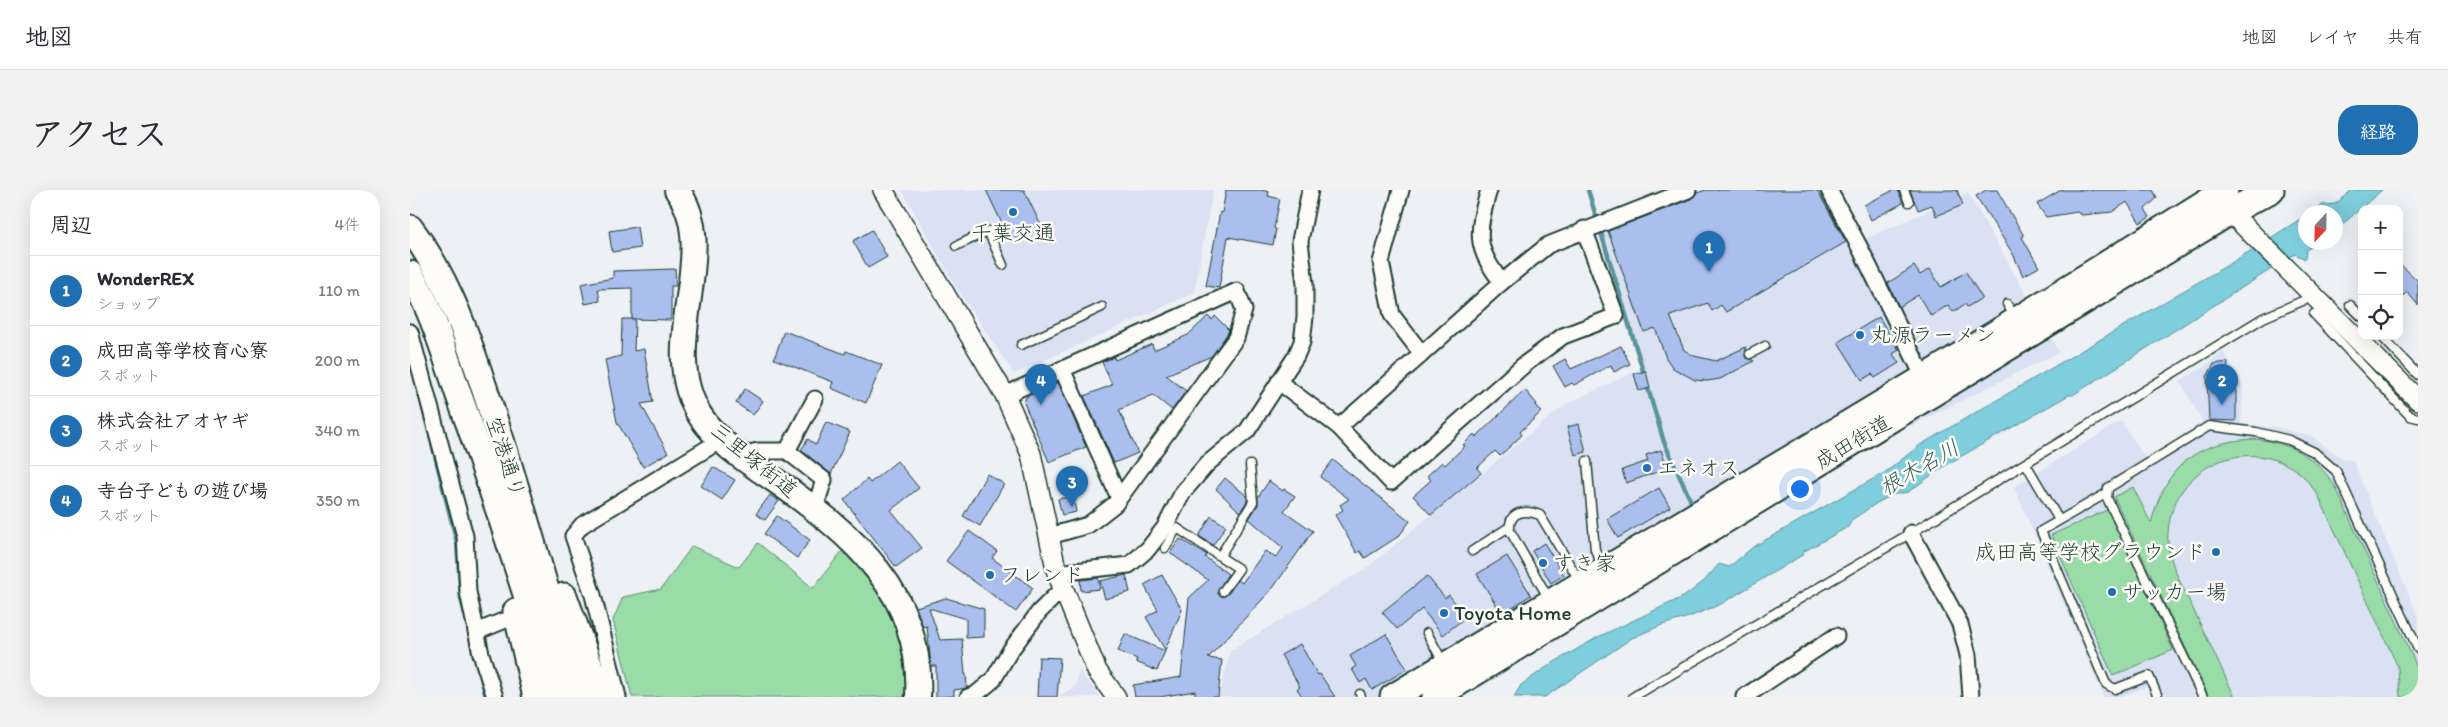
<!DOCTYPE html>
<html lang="ja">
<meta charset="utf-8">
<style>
body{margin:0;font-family:Itim,"Klee One",sans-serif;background:#f2f2f3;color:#2b2b33}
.controls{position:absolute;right:15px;top:15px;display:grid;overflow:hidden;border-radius:10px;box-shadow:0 5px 20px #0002}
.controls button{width:45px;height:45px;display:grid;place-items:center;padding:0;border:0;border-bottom:1px solid #e1e1e2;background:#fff;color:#2b2b33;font:25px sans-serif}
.compass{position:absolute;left:1888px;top:15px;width:45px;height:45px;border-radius:50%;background:#fff;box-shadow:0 5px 20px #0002;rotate:202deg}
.you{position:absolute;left:1389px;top:298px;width:18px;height:18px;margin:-12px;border:4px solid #fff;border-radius:50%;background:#1a73e8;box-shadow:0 0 0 8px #1a73e833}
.badge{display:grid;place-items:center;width:32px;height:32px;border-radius:50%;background:#1f6fb2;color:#fff;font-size:16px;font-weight:700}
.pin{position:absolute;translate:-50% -41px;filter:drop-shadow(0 1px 2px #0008)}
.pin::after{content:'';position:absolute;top:26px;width:18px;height:15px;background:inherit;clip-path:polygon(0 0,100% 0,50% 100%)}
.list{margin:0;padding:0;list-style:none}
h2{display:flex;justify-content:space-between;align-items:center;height:65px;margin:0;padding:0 20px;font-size:21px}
h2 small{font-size:16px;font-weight:400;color:#7c7c81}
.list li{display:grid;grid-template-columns:32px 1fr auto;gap:15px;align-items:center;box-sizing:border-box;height:70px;padding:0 20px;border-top:1px solid #e1e1e2}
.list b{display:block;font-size:19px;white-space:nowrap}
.list p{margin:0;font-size:16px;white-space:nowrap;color:#7c7c81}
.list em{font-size:16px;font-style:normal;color:#7c7c81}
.icon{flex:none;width:28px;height:28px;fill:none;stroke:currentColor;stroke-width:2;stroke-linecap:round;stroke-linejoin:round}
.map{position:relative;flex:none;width:2008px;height:507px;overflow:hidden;border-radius:20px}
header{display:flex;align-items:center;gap:30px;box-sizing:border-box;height:70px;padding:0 25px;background:#fff;border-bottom:1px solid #e1e1e2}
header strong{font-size:24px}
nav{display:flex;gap:28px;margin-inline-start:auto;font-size:18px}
.intro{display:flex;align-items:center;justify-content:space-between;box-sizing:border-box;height:120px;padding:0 30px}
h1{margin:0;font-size:35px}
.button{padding:12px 22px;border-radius:20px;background:#1f6fb2;color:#fff;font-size:18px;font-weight:700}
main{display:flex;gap:30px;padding:0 30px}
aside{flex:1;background:#fff;border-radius:20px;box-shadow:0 5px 20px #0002}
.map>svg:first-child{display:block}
.built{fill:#d9e1f3}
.green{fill:#99dca7;stroke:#5c8c6e}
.water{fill:#7fcedd;stroke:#599499}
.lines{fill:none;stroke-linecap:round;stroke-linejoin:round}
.stream{stroke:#599499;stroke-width:4.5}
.building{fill:#abbfee;stroke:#1f3d34}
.service-casing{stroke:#1f3d34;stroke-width:11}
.minor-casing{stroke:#1f3d34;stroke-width:19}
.tertiary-casing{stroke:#1f3d34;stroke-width:22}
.primary-casing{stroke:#1f3d34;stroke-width:28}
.trunk-casing{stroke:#1f3d34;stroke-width:29}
.service{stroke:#fdfcf7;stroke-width:8}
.minor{stroke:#fdfcf7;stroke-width:15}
.tertiary{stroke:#fdfcf7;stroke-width:19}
.primary{stroke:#fdfcf7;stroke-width:24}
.trunk{stroke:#fdfcf7;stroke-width:25}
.poi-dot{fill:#1f6fb2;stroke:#fdfcf7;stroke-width:2}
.labels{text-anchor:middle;stroke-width:5;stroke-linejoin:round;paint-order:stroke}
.poi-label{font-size:21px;fill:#1f3d34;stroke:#fdfcf7;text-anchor:start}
.street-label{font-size:21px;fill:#1f3d34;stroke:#fdfcf7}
.water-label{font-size:22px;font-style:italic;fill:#37615e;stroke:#fdfcf7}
</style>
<header>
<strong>地図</strong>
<nav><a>地図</a><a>レイヤ</a><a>共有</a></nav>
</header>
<div class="intro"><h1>アクセス</h1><a class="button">経路</a></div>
<main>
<aside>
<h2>周辺<small>4件</small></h2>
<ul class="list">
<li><span class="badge">1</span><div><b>WonderREX</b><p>ショップ</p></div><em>110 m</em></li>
<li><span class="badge">2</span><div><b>成田高等学校育心寮</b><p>スポット</p></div><em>200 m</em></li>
<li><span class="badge">3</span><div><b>株式会社アオヤギ</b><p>スポット</p></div><em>340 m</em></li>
<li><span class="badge">4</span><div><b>寺台子どもの遊び場</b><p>スポット</p></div><em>350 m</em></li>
</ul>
</aside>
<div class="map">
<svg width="2008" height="507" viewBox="0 0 2008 507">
<rect width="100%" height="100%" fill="#edf0f5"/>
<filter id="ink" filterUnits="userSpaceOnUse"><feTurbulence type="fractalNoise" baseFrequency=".02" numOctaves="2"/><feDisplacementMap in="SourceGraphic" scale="10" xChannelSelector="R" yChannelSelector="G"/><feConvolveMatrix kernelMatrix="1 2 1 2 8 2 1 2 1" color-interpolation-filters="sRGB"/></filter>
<g filter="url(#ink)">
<g class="built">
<path d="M492,0h311l-19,103 -180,81 -58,-87z"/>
<path d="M1295,0h115l32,55 116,-52 91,159 -186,93 -408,252h-246l12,-47 137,-83 198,-163 79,-37 -44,-140z"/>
<path d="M1813,161l20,36 -2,37 37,4 33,8 31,22 11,3 65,156v80h-266l-5,-10 -29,10h-14l-90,-210 107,-66 26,39 56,-38 -23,-41 24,-14z"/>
<path d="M669,480l21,27h-43l19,-11z"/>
</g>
<g class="green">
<path d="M1844,249c34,3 62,17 81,47l83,183v28h-18l-2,-30 -80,-172c-6,-7 -10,-15 -17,-21 -53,-42 -129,-8 -133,59 -1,13 3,25 7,38l60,126h-26l-95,-200 19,-10 18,36c15,-57 43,-81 103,-84z"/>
<path d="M1699,319l64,141 -60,26 -62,-141z"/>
<path d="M348,353l55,45 30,-38 37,43 18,36 9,42 -3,26h-272l-19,-77 10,-23 38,-8 31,-43 47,21z"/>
</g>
<g class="water">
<path d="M1942,0h30l-46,40v-18h-26l12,-7 13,-1z"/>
<path d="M1895,26l1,26 12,1 -12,7 -1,9 -10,-5 -222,141h-4l-123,70 -38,27 -16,3 -15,8 -24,16 -5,8 -45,25 1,2 -83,50 -32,13 -27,8 -30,13 -87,59h-31l7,-12 30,-21 47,-27 87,-41 19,-15 15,-17 10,3 24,-20 134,-76 33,-26 311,-182z"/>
</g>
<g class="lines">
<g class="stream">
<path d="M1178,0l57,187"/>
<path d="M1237,195l17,57 30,66"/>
<path d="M12,214l35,139 4,56 7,26"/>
<path d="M72,491l4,16"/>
</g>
</g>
<g class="building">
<path d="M576,0h38l18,38 -31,14z"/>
<path d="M816,0h36l7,2 -1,4 12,3 -6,29 2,1 -3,16 -45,-8 -9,51 -13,-2 14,-74 2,1z"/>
<path d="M1296,0h111l29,52 -120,70 -5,-7 -9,6 -4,-8 -38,13 14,34 10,6 22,5 30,-14 -1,10 9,4 -34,18 -13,2 -12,-1 -22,-12 -7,-10 -11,-30 -11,4 -36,-101 83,-32 6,-6z"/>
<path d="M1484,0h4l5,13 -32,17 -7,-15z"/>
<path d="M1500,0h47l6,15 -27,11 -4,-11 -14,5z"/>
<path d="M1576,0h11l27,46 -2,1 17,30 -16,9 -10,-22 -37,-58z"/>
<path d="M1651,0h92l4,8 -12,11 5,8 -10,6 -13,-21 -15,10 -30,3 -5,-3 -31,5 -9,-13z"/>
<path d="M227,37l3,21 -28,4 -3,-21z"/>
<path d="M462,40l15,27 -19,11 -15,-27z"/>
<path d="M1989,73l19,18v24l-11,-13 -8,8z"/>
<path d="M1504,76l6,9 10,-6 11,18 25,-15 16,26 -15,9 -2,-3 -12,8 -5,-7 -17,11 -13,-21 -19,12 -11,-24z"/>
<path d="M265,79l1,17h-5v34l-39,-1v-31l-34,1 2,12 -15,3 -4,-20 32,-6v-7z"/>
<path d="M798,126l4,4 3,-4 14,14 -2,4 -15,22 -46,19 20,16 -14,19 -19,-15 -34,15 19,43 -24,10 -30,-67 28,-11 -10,-23 12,-5 1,3 37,-16 2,6 34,-15z"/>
<path d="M1469,127l20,33 -6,4 6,9 -24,15 -3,-4 -10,6 -24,-38z"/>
<path d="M212,129h13l-1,32 10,-2 9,53 -12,2 27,49 -25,14 -26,-45 -12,-62 16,-4z"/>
<path d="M374,141l61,23 1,-3 36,14 -16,38 -35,-15 2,-6 -59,-23z"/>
<path d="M1211,156l9,18 -16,8 -3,-7 -37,20 -2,-2 -7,4 -12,-21 12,-7 6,10z"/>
<path d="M1818,172l-2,26h10v33l-27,-1 -2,-43 7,-13z"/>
<path d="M1236,181l4,17 -11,3 -5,-17z"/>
<path d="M648,192l28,65 -37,15 -25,-59 2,-6z"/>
<path d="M335,199l18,12 -10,14 -17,-12z"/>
<path d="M1115,200l12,14 -2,1 6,7 -21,20 2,3 -22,21 -5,-5 -18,17 4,5 -50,42 -18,-19 18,-16 -4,-4 15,-14 3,3 20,-19 -2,-1 11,-11 2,3z"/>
<path d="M416,232l24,10 -19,42 -30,-24 7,-11 8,6z"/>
<path d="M1169,234l7,28 -11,3 -8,-28z"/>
<path d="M1251,260l7,18 -42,15 -4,-13 26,-9 -2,-6z"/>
<path d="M923,270l77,61 -11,15 -34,22 -5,-7 -3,2 -22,-38 8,-5 -3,-5 9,-6 -29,-22z"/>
<path d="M487,271l22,27 -28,22 31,38 -26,19 -52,-67 23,-21 3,4z"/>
<path d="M303,277l22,13 -13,20 -21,-14z"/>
<path d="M577,284l17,10 -24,42 -17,-10z"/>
<path d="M815,288l22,18v5l-7,11 -24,-23z"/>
<path d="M859,291l14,10 1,-2 11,7 -11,15 29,20 -40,57 -65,70 14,2 -4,37h-23v-6l-35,6h-25l-2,-12 48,-8 8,-79 19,-18 -38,-27 10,-14 27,16 -2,2 23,17 -10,16v4l5,3 5,-3 10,-14 4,3 23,-32 11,7 7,-10 -34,-29 9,-14v-8z"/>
<path d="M1249,298l11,19 -52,31 -11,-19z"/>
<path d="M360,305l9,6 -14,19 -9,-6z"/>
<path d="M663,306l3,16 -14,3 -4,-16z"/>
<path d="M367,326l33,24 -13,18 -33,-24z"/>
<path d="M801,326l15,10 -13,19 -14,-9z"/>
<path d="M559,341l28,20 -5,7 41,30 -17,24 -70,-51z"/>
<path d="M1134,353l20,32 -13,8 -19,-32z"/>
<path d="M1097,366l24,39 -29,19 -25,-40z"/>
<path d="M716,385l4,17 -25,7 -5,-18z"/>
<path d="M752,385l20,35 -17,40 -19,-33 12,-7 -14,-25z"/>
<path d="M1017,386l18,22 4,-3 17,22 -23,18 -21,-26 -25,20 -15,-17z"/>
<path d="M688,388l2,11 -19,2 -1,-11z"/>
<path d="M536,408l38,11v28l-18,1v-19l-37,-11 11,32 22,-1 3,35h1l1,14 -13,2v6l-18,1v-31h-5l-4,-40 -4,1 -7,-20z"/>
<path d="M715,444l40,17 -8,20 -21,-9 1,-3 -19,-8z"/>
<path d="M976,444l21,35 -35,21 -6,-11 -6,4 -8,-14 4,-3 -6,-10z"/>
<path d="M890,454l18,31 2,-1 15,23h-32l-6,-8 3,-2 -19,-32z"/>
<path d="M629,467l21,1 -3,39h-20z"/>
</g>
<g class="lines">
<defs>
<g id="service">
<path d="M1494,0l5,12"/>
<path d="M546,56l32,-15 15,34"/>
<path d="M1597,114l8,13"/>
<path d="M1940,115l12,12"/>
<path d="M1904,124l96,102 8,2"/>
<path d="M1971,146l37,39"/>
<path d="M611,155l81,-38"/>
<path d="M1340,164l15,-8"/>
<path d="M1177,271l8,89 9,16"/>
<path d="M1616,274l33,56"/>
<path d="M1697,303l-66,38 65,153 9,5 34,-13 9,21"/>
<path d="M755,358l12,-20 62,41 -16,22"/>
<path d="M1062,361l37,-24"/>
<path d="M810,366l33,-54 -3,-37"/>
<path d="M1139,409l-39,-68c-2,-20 15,-22 30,-16l39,65"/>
<path d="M1017,443l16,29"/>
<path d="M950,504l1,3"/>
<path d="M1223,507l278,-164 352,-215 51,-22"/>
<path d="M1793,507l-96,-199 1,-10 101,-62 47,6 33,8 25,12 22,19 82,178"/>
</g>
<g id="minor">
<path d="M1079,0c-12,40 -15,59 13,92"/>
<path d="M1419,0l31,58 64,130"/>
<path d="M0,142l55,204 3,56 13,62 14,43"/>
<path d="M1012,164l80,-72 46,-37 140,-55"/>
<path d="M652,179l57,129"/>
<path d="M869,192l60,45 83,-73 -30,-39 -11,-53 20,-72"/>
<path d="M595,205l232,-104 7,19 -8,28 -121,166 -27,21 -38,11"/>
<path d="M929,237l52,55 134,-118 38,-28 53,-20 -32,-87"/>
<path d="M377,261l28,-52"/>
<path d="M331,265l17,-4h29l37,29 -9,28"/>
<path d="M1501,343l49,91 8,31 3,42"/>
<path d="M647,383l72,-8 19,-16 17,-22 18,-35 24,-28 40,-33 32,-49 17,-26 6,-14 3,-25v-33l-5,-43 10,-51"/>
<path d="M66,442l27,-11"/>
<path d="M208,507l-25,-102 -20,-59 9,-11 139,-85"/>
<path d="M558,507l7,-2 18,-15 17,-29 29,-39 24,-24"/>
<path d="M1334,507l92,-61"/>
</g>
<g id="tertiary">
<path d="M473,0l122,205 26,59 26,119 40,98 19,26"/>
<path d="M1811,13l197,197"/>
</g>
<path id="primary" d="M267,0c46,61 -23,156 24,227 18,27 49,46 75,64 76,53 148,113 142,216"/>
<g id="trunk">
<path d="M0,38c43,57 62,123 84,190 30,92 56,186 83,279"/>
<path d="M0,84c25,40 36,86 52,130 35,97 66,195 96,293"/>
<path d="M154,406l37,101"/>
<path d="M106,421l20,86"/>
<path d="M983,507l531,-319 301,-188"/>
<path d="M1025,507l795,-485 41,-22"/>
</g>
</defs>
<use href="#service" class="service-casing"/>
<use href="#minor" class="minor-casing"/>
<use href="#tertiary" class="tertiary-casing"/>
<use href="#primary" class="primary-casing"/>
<use href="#trunk" class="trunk-casing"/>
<use href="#service" class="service"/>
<use href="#minor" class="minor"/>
<use href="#tertiary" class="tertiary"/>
<use href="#primary" class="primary"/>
<use href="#trunk" class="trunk"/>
</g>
</g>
<g class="poi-dot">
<circle cx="603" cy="22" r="5"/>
<circle cx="1450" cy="145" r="5"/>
<circle cx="1237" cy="278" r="5"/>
<circle cx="1806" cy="362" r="5"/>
<circle cx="1133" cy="373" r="5"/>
<circle cx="580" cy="385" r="5"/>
<circle cx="1702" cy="402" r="5"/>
<circle cx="1034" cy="423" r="5"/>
</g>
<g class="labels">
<g class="poi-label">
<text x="603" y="50" text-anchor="middle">千葉交通</text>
<text x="1460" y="152">丸源ラーメン</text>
<text x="1247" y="285">エネオス</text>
<text x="1796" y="369" text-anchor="end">成田高等学校グラウンド</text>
<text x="1143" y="380">すき家</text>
<text x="590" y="392">フレンド</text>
<text x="1712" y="409">サッカー場</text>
<text x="1044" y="430">Toyota Home</text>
</g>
<g class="street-label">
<text transform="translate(1443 252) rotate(-31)" y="7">成田街道</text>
<text transform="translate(96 267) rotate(72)" y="7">空港通り</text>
<text transform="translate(344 270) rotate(39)" y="7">三里塚街道</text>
</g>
<g class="water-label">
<text transform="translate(1509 277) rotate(-30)" y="8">根木名川</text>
</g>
</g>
</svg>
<div class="controls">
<button>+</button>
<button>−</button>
<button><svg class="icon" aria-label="locate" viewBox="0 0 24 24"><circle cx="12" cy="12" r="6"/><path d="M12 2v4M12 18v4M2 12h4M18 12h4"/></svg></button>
</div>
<svg class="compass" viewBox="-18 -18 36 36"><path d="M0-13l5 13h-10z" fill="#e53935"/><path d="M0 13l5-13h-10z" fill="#7c7c81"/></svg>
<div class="you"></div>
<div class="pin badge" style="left:1299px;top:82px">1</div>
<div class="pin badge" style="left:1812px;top:215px">2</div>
<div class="pin badge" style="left:662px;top:317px">3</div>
<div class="pin badge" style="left:631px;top:215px">4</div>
</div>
</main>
